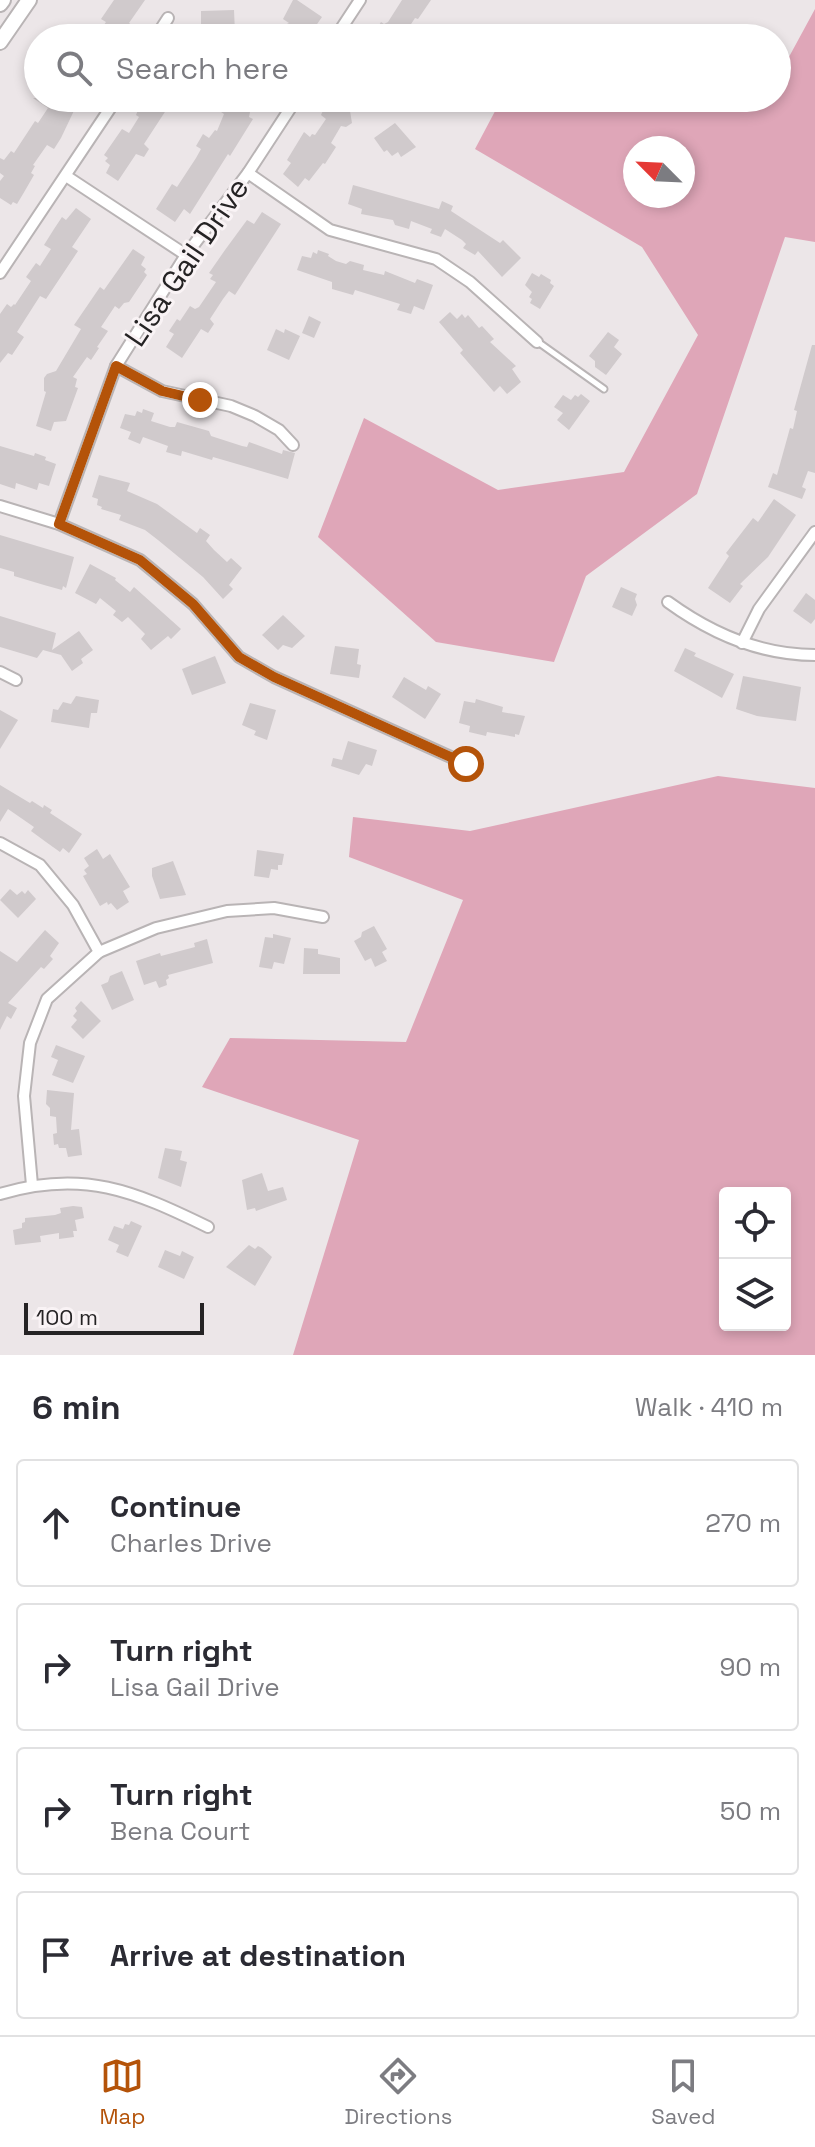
<!DOCTYPE html>
<meta charset="utf-8">
<style>
body{margin:0;font-family:"Space Grotesk",sans-serif;background:#f7f7f7;color:#2b2b33}
.controls{position:absolute;right:24px;bottom:24px;display:grid;overflow:hidden;border-radius:8px;box-shadow:0 4px 12px #0003}
.controls button{width:72px;height:72px;display:grid;place-items:center;padding:0;border:0;border-bottom:2px solid #e1e1e2;background:#fff;color:#2b2b33;font:40px sans-serif}
.compass{position:absolute;left:623px;top:136px;width:72px;height:72px;border-radius:50%;background:#fff;box-shadow:0 4px 12px #0003;rotate:294deg}
.scale{position:absolute;left:24px;bottom:20px;width:180px;box-sizing:border-box;padding-left:8px;border:4px solid #252324;border-top:0;font-size:22px;line-height:28px;white-space:nowrap;color:#252324;-webkit-text-stroke:6px #f9f3f5;paint-order:stroke}
.stop{position:absolute;width:24px;height:24px;margin:-18px;border:6px solid #b45309;border-radius:50%;background:#fff}
.stop.end{background:#b45309;border-color:#fff;box-shadow:0 2px 8px #0008}
.list{margin:0;padding:0;list-style:none}
h2{display:flex;justify-content:space-between;align-items:center;height:104px;margin:0;padding:0 32px;font-size:34px}
h2 small{font-size:26px;font-weight:400;color:#7c7c81}
.list li{display:grid;grid-template-columns:52px 1fr auto;gap:24px;align-items:center;box-sizing:border-box;height:128px;margin:0 16px 16px;padding:0 16px;border:2px solid #e1e1e2;border-radius:8px}
.list b{display:block;font-size:30px;white-space:nowrap}
.list p{margin:0;font-size:26px;white-space:nowrap;color:#7c7c81}
.list em{font-size:26px;font-style:normal;color:#7c7c81}
.icon{flex:none;width:44px;height:44px;fill:none;stroke:currentColor;stroke-width:2;stroke-linecap:round;stroke-linejoin:round}
.map{position:relative;flex:none;width:815px;height:1355px;overflow:hidden}
.search{position:absolute;background:#fff;box-shadow:0 4px 12px #0003;left:24px;right:24px;top:24px;height:88px;display:flex;align-items:center;gap:20px;box-sizing:border-box;padding:0 28px;border-radius:44px;color:#7c7c81;font-size:30px}
.sheet{height:680px;background:#fff}
nav{display:flex;justify-content:space-around;align-items:center;box-sizing:border-box;height:112px;border-top:2px solid #e1e1e2;background:#fff;font-size:22px;color:#7c7c81}
nav a{display:grid;justify-items:center;gap:4px}
nav .on{color:#b45309}
.map>svg:first-child{display:block}
.green{fill:#dfa6b8;fill-rule:evenodd}
.building{fill:#d0cacc}
.lines{fill:none;stroke-linecap:round;stroke-linejoin:round}
.service-casing{stroke:#b9b4b5;stroke-width:9}
.minor-casing{stroke:#b9b4b5;stroke-width:14}
.secondary-casing{stroke:#b9b4b5;stroke-width:18}
.service{stroke:#fff;stroke-width:5}
.minor{stroke:#fff;stroke-width:10}
.secondary{stroke:#fff;stroke-width:14}
.route{stroke:#b45309;stroke-width:10}
.labels{text-anchor:middle;stroke-width:6;stroke-linejoin:round;paint-order:stroke}
.street-label{font-size:30px;fill:#252324;stroke:#f9f3f5}
</style>
<div class="map">
<svg width="815" height="1355" viewBox="0 0 815 1355">
<rect width="100%" height="100%" fill="#ece6e8"/>
<g class="green">
<path d="M815,9v233l-30,-5 -88,257 -111,82 -32,86 -118,-20 -118,-105 46,-119 134,72 126,-18 74,-137 -56,-88 -167,-98 27,-51h275v-19zM635,148h48v48h-48z"/>
<path d="M718,776l97,12v567h-522l66,-215 -157,-53 28,-49 176,4 57,-142 -114,-43 4,-40 117,14zM725,1193h60v132h-60z"/>
</g>
<g class="building">
<path d="M114,0h31l-16,23 5,4 -6,10 -4,-3 -3,4h-26l11,-16 -5,-3z"/>
<path d="M293,0h4l25,17 -7,10 -3,-2 -3,3 -5,-3 -9,13h-38l32,-15 -6,-4z"/>
<path d="M402,0h29l-13,19 -3,-1 -13,20h-31l10,-16 3,2 4,-2z"/>
<path d="M234,10l1,23 -29,2 -2,-11h-3v-13z"/>
<path d="M33,98h47l-19,40 -7,11 -7,-4 -14,20 2,1 -4,7 3,2 -11,19 -6,10 -4,-2 -2,3 -11,-7v-17l4,-5 -4,-3v-15l4,2 7,-9 3,2 21,-32 3,2 10,-15z"/>
<path d="M143,98h31l-30,46 5,5 -5,8 -8,-3 -18,27 -12,-8 4,-8 -5,-4 3,-3 -4,-3 18,-26 7,4 10,-16 -3,-2z"/>
<path d="M226,98h33l-9,14 -1,5 4,2 -23,37 -2,-2 -38,60 -6,-5 -9,13 -19,-13 16,-25 5,3 19,-29 5,-9 -5,-3 7,-12 6,4 6,-8 2,1 7,-17 -6,-4z"/>
<path d="M315,98h44l-9,13 2,12 -6,4 -5,-1 -10,17 5,4 -11,17 -2,-1 -14,18 -4,-3 -7,9 -15,-13 8,-11 -4,-3 17,-28 6,5 2,-3 3,1 11,-16 -5,-4 5,-11z"/>
<path d="M395,123l21,24 -15,10 -3,-5 -6,4 -5,-6 -3,2 -10,-14z"/>
<path d="M353,185l86,24 3,-8 11,5 -2,5 49,32 3,-3 18,18 -19,19 -24,-26 -3,4 -12,-7 3,-4 -4,-4 -17,-11 -4,8 -11,-4 2,-4 -21,-8 -2,8 -14,-4 -2,-5 -32,-6 1,-5 -14,-5z"/>
<path d="M76,208l15,11 -19,28 6,4 -32,48 -6,-3 -23,36 7,5 -12,18 -4,-2 -8,10v-49l7,-10 4,3 3,-3 1,1 16,-24 -5,-4 10,-14 4,3 11,-17 -7,-4 10,-16 8,-12 4,3z"/>
<path d="M262,212l19,12 -46,71 -6,-4 -6,8 -13,20 4,5 -6,9 -7,-4 -19,29 -16,-11 8,-13 -5,-3 8,-12 3,2 10,-15 5,3 4,-2 17,-25 -6,-3 3,-4 -4,-2 16,-23 22,-30 7,4z"/>
<path d="M133,249l12,8 -4,8 5,4 -2,3 3,3 -18,27 -5,1 -5,6 -4,-3 -14,21 7,4 -11,16 2,1 -8,12 -4,-3 -14,20 4,2 -2,8 3,1 -12,33 -12,1 -3,9 -15,-5 10,-34 -2,-1v-13l3,-4 9,-3 25,-42 -7,-4 26,-38 4,3z"/>
<path d="M318,250l11,4 -1,2 8,5 10,3 4,-3 14,4 -1,5 21,5 1,-4 30,12 2,-4 16,6 -9,25 -10,-4 -3,8 -14,-4 3,-6 -45,-14 -2,5 -21,-6v-7l-35,-12 5,-14 9,2 2,-6 4,2z"/>
<path d="M532,273l7,4 2,-3 10,6 -1,3 4,3 -14,23 -10,-6 2,-4 -3,-2 3,-5 -7,-7z"/>
<path d="M450,312l7,7 5,-5 3,4 3,-3 11,13 3,-2 12,13 -4,3 26,24 -4,3 9,13 -14,12 -7,-8 -6,6 -34,-39 3,-3 -24,-28z"/>
<path d="M309,316l12,6 -7,16 -12,-5z"/>
<path d="M276,329l8,4 1,-4 15,7 -11,24 -22,-10z"/>
<path d="M608,332l11,8 -5,7 8,7 -16,21 -11,-8v-6l-6,-5z"/>
<path d="M812,345h3v128l-7,-2 -6,16 4,2 -4,10 -34,-12 5,-14 4,2 13,-47 3,1 4,-18 -3,-1z"/>
<path d="M581,394l9,7 -21,29 -12,-10 6,-7 -9,-6 9,-12 8,5 4,-5 3,2z"/>
<path d="M143,409l11,4 -3,8 19,6h5l2,-5 32,9 2,5 31,10 5,1 2,-5 33,12 1,-4 12,3 -7,26 -75,-22 -1,3 -30,-9 -1,5 -15,-4 2,-6 -25,-9 -3,7 -12,-5 3,-7 -11,-4 5,-14 10,2 2,-5 5,2z"/>
<path d="M0,446l34,10 1,-3 11,4 -1,3 11,4 -7,22 -10,-3 -2,7 -21,-7 -1,6 -15,-5z"/>
<path d="M99,475l31,8 -3,8 30,13 40,29 3,-5 10,7 -4,6 8,9 13,12 4,-4 11,10 -13,17 4,4 -10,10 -20,-22 -45,-37 -13,-10 -26,-10 2,-5 -20,-6 1,-2 -5,-2 1,-6 -6,-2z"/>
<path d="M774,499l22,16 -28,42 -28,27 3,2 -13,17 -22,-15 21,-32 -3,-3 27,-35 5,4z"/>
<path d="M0,535l74,22 -8,31 -3,-2 -1,4 -18,-5 -30,-9v-4l-14,-4z"/>
<path d="M90,564l26,14 -1,2 15,12 4,-5 47,42 -10,10 -3,-3 -17,14 -10,-11 4,-5 -17,-17 -6,5 -9,-7 3,-4 -16,-13 -4,6 -21,-11z"/>
<path d="M621,587l16,7 -2,5 2,6 -5,11 -20,-9z"/>
<path d="M806,593l9,7v19l-4,5 -18,-13z"/>
<path d="M283,615l22,21 -13,12 -9,-3 -5,5 -16,-15z"/>
<path d="M0,616l56,17 -4,17 27,-19 14,19 -12,9 2,4 -11,8 -11,-16 -18,-5 -6,8 -37,-11z"/>
<path d="M335,646l24,3 -2,15 4,1 -2,13 -29,-4z"/>
<path d="M685,648l11,5 -2,3 40,18 -12,24 -48,-27z"/>
<path d="M215,656l11,27 -34,12 -10,-26z"/>
<path d="M743,676l58,11 -5,34 -39,-5 -21,-7z"/>
<path d="M404,677l22,13 2,-4 13,8 -16,25 -33,-22z"/>
<path d="M76,696l23,4 -2,13h-6l-2,15 -38,-6 2,-13 5,1 5,-8 8,2z"/>
<path d="M476,699l27,8 -1,5 23,4 -6,19 -4,-1v3l-28,-5 -1,4 -17,-4 1,-6 -11,-3 5,-22 11,2z"/>
<path d="M250,703l26,7 -9,30 -13,-5 2,-4 -14,-6z"/>
<path d="M0,710l18,10 -18,29z"/>
<path d="M348,741l29,9 -5,16 -6,-2 -7,11 -28,-9 2,-8 9,2z"/>
<path d="M0,785l30,18 2,-2 11,7 1,-3 8,5 -2,3 32,21 -13,19 -6,-5 -3,4 -14,-10 -15,-11 3,-4 -26,-18 -8,13z"/>
<path d="M97,849l6,10 7,-5 20,33 -7,4 6,11 -12,8 -6,-7 -3,2 -1,-3 -7,4 -17,-30 4,-2 -3,-4 5,-4 -5,-8z"/>
<path d="M257,850l27,4 -2,11h-4v5l-7,-1 -2,9 -15,-2z"/>
<path d="M173,861l13,34 -26,4 -8,-23v-8z"/>
<path d="M10,889l7,6 5,-4 3,3 3,-4 8,9 -18,19 -18,-18z"/>
<path d="M374,926l13,23 -5,3 5,9 -12,6 -4,-9 -6,3 -11,-20 7,-4 1,-5z"/>
<path d="M45,930l14,13 -9,13 3,3 -9,10 -3,-2 -33,36 9,5 -6,11 -4,-3 -7,14v-79l17,11z"/>
<path d="M273,934l18,4 -7,26 -10,-2 -2,7 -13,-2 6,-30 8,1z"/>
<path d="M207,939l6,24 -45,12 1,3 -3,2 1,5 -8,3 -3,-7 -12,4 -8,-24 24,-8 1,3 34,-9 -1,-4z"/>
<path d="M304,948l14,1v5l22,4v16h-37z"/>
<path d="M122,971l12,29 -22,10 -11,-25 7,-3 2,-6z"/>
<path d="M81,1001l20,20 -18,18 -12,-12 6,-7 -4,-4 4,-5 -2,-3z"/>
<path d="M56,1045l29,11 -12,27 -21,-8 6,-15 -7,-3z"/>
<path d="M47,1090l27,3 -3,37 8,-1 3,26 -14,2 -2,-9h-7l-1,-4 -4,1 -1,-11 4,-1 -1,-16 -6,-1v-8l-4,-4z"/>
<path d="M165,1148l17,3 -2,9 7,2 -6,25 -23,-9z"/>
<path d="M262,1173l6,18 15,-4 4,13 -31,11 -1,-3 -8,2 -5,-30z"/>
<path d="M73,1206l9,1 2,11 -9,2 2,11h-4l1,6 -15,2v-6l-19,3 1,6 -26,3 -2,-15 9,-2v-5l3,-1v-4l30,-3 6,-2 -1,-5z"/>
<path d="M131,1221l11,5 -14,31 -12,-5 3,-7 -11,-5 6,-14 9,3 2,-5 4,1z"/>
<path d="M249,1245l6,4 3,-3 4,2 10,9 -17,29 -29,-19z"/>
<path d="M165,1250l15,6 2,-5 12,6 -10,22 -26,-12z"/>
</g>
<g class="lines">
<defs>
<path id="service" d="M538,342l66,47"/>
<g id="minor">
<path d="M155,38l13,-20"/>
<path d="M335,38l25,-38"/>
<path d="M248,173l82,57 106,29 34,23 67,60"/>
<path d="M66,176l120,79"/>
<path d="M0,273l117,-175"/>
<path d="M116,366l46,25 69,15 24,10 24,14 14,15"/>
<path d="M0,506l59,18 81,36 53,44 46,53 35,20 192,87"/>
<path d="M59,524l57,-158 70,-111 62,-82 49,-75"/>
<path d="M668,602c44,32 92,53 147,53"/>
<path d="M742,643l17,-34 56,-77"/>
<path d="M0,672l16,8"/>
<path d="M0,843l40,22 33,40 26,47"/>
<path d="M32,1185l-8,-89 6,-53 17,-44 52,-47 57,-24 71,-17 47,-3 49,9"/>
<path d="M0,1194c83,-25 134,-3 208,33"/>
</g>
<g id="secondary">
<path d="M0,4l3,-4"/>
<path d="M0,42l29,-42"/>
</g>
</defs>
<use href="#service" class="service-casing"/>
<use href="#minor" class="minor-casing"/>
<use href="#secondary" class="secondary-casing"/>
<use href="#service" class="service"/>
<use href="#minor" class="minor"/>
<use href="#secondary" class="secondary"/>
</g>
<g class="lines">
<path class="route" d="M200,400l-38,-9 -46,-25 -57,158 81,36 53,44 46,53 35,20 192,87"/>
</g>
<g class="labels">
<g class="street-label">
<text transform="translate(187 262) rotate(-56)" y="10">Lisa Gail Drive</text>
</g>
</g>
</svg>
<div class="controls">
<button><svg class="icon" aria-label="locate" viewBox="0 0 24 24"><circle cx="12" cy="12" r="6"/><path d="M12 2v4M12 18v4M2 12h4M18 12h4"/></svg></button>
<button><svg class="icon" aria-label="layers" viewBox="0 0 24 24"><path d="M12 4l9 5-9 5-9-5zM3 14l9 5 9-5"/></svg></button>
</div>
<svg class="compass" viewBox="-18 -18 36 36"><path d="M0-13l5 13h-10z" fill="#e53935"/><path d="M0 13l5-13h-10z" fill="#7c7c81"/></svg>
<div class="scale">100 m</div>
<div class="stop" style="left:466px;top:764px"></div>
<div class="stop end" style="left:200px;top:400px"></div>
<div class="search"><svg class="icon" aria-label="search" viewBox="0 0 24 24"><circle cx="10" cy="10" r="6"/><path d="M15 15l6 6"/></svg>Search here</div>
</div>
<section class="sheet">
<h2>6 min<small>Walk · 410 m</small></h2>
<ul class="list">
<li><svg class="icon" aria-label="ahead" viewBox="0 0 24 24"><path d="M12 20V5M6 11l6-6 6 6"/></svg><div><b>Continue</b><p>Charles Drive</p></div><em>270 m</em></li>
<li><svg class="icon" aria-label="right" viewBox="0 0 24 24"><path d="M7 20v-9h11M14 6l5 5-5 5"/></svg><div><b>Turn right</b><p>Lisa Gail Drive</p></div><em>90 m</em></li>
<li><svg class="icon" aria-label="right" viewBox="0 0 24 24"><path d="M7 20v-9h11M14 6l5 5-5 5"/></svg><div><b>Turn right</b><p>Bena Court</p></div><em>50 m</em></li>
<li><svg class="icon" aria-label="arrive" viewBox="0 0 24 24"><path d="M6 21V4h12l-3 4 3 4H6"/></svg><div><b>Arrive at destination</b></div></li>
</ul>
</section>
<nav>
<a class="on"><svg class="icon" aria-label="map" viewBox="0 0 24 24"><path d="M3 6l6-2 6 2 6-2v14l-6 2-6-2-6 2zM9 4v14M15 6v14"/></svg>Map</a>
<a><svg class="icon" aria-label="directions" viewBox="0 0 24 24"><path d="M12 3l9 9-9 9-9-9zM9 14v-3h6M13 9l2 2-2 2"/></svg>Directions</a>
<a><svg class="icon" aria-label="saved" viewBox="0 0 24 24"><path d="M7 4h10v16l-5-4-5 4z"/></svg>Saved</a>
</nav>
